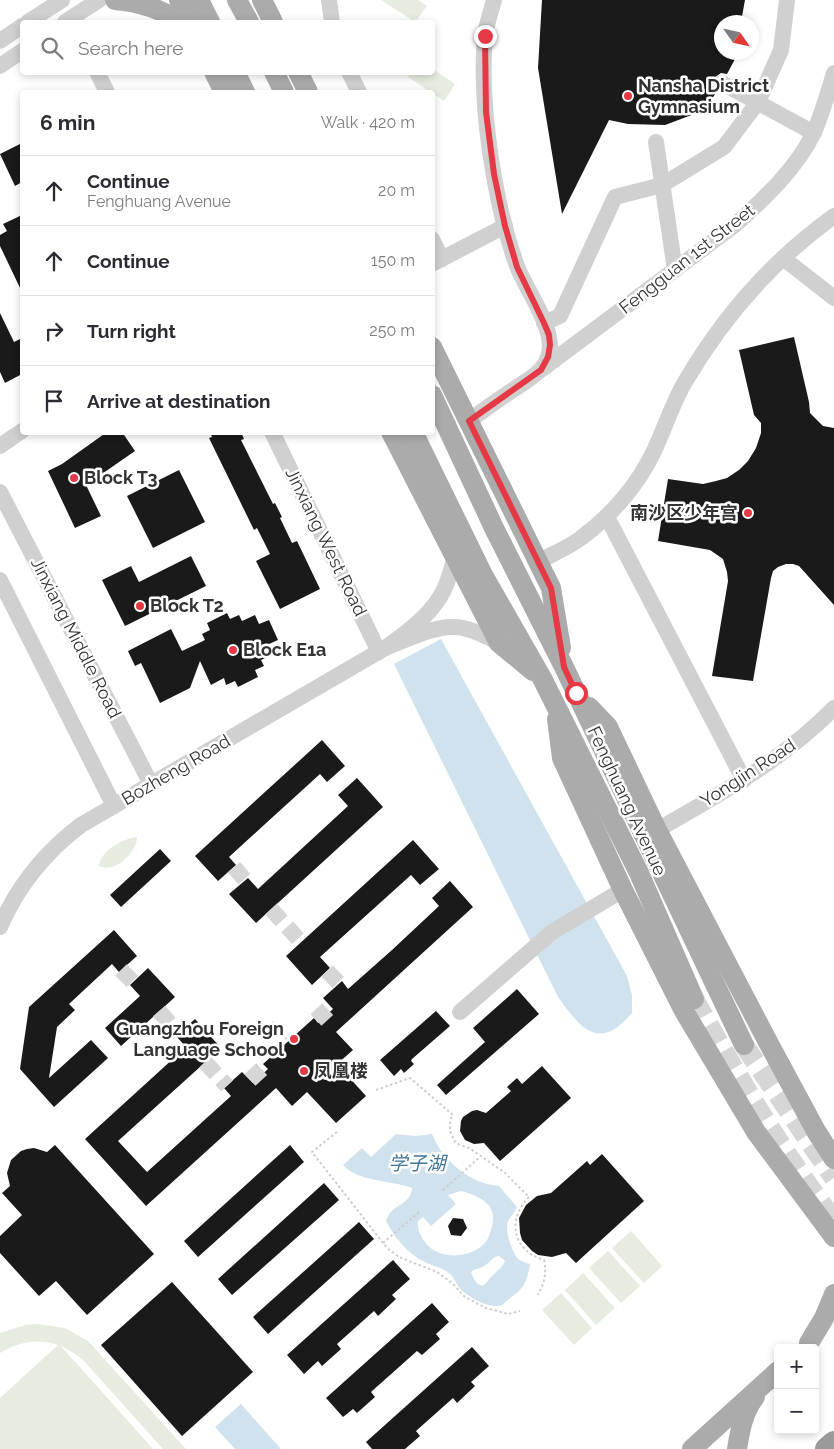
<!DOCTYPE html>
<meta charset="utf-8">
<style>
body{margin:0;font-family:Raleway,"Noto Sans SC",sans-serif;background:#f7f7f7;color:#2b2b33}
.controls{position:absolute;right:15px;bottom:15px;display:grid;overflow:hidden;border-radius:5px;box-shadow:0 2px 8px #0003}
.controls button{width:45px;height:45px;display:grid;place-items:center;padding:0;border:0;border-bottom:1px solid #e1e1e2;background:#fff;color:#2b2b33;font:25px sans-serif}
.compass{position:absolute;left:714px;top:15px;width:45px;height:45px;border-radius:50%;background:#fff;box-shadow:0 2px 8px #0003;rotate:124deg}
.stop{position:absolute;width:15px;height:15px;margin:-11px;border:4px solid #e63946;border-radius:50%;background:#fff}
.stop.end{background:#e63946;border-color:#fff;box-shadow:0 1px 5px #0008}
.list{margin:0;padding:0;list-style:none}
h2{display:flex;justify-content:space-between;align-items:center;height:65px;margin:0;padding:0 20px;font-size:21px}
h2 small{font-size:16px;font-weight:400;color:#7c7c81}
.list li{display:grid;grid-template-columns:32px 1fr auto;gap:15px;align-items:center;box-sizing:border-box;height:70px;padding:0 20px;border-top:1px solid #e1e1e2}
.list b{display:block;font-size:19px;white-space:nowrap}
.list p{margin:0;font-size:16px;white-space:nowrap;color:#7c7c81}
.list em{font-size:16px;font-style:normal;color:#7c7c81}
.icon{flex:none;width:28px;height:28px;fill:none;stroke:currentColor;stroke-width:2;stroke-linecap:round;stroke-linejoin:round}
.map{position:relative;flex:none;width:834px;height:1449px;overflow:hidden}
.search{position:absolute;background:#fff;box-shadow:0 2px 8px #0003;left:20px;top:20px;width:415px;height:55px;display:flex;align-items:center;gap:12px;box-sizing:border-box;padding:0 18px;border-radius:5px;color:#7c7c81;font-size:19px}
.panel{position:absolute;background:#fff;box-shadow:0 2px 8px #0003;left:20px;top:90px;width:415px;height:345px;border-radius:5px}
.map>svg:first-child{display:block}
.green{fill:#e6ecdf}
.water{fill:#cfe2ee;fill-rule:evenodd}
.building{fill:#1a1a1a}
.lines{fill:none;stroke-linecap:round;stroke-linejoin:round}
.minor-tunnel{stroke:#d6d6d6;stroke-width:16;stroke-dasharray:16 8;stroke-linecap:butt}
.major-tunnel{stroke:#d6d6d6;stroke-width:20;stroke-dasharray:20 10;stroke-linecap:butt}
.path{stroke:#cdcdcd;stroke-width:2;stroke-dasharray:2.5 2.5;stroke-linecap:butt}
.minor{stroke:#d0d0d0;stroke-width:16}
.major{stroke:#ababab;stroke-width:20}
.highway{stroke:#9a9a9a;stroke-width:24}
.route{stroke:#e63946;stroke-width:6}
.poi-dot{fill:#e63946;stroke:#fff;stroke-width:2}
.labels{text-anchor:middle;stroke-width:5;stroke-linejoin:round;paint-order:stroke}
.poi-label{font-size:18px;font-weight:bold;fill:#333;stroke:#fff;text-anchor:start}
.street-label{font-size:18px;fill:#333;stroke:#fff}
.water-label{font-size:19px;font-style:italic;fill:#3f7597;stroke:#fff}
</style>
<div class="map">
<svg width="834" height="1449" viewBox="0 0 834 1449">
<rect width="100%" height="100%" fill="#fff"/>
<g class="green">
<path d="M381,0h37l9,6 -12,16z"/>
<path d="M433,69l22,15 -11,17 -36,-24 3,-4 21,-1z"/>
<path d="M137,837c0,15 -22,37 -38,29 2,-16 23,-27 38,-29z"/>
<path d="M631,1231l31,35 -18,17 -32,-35z"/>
<path d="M608,1251l32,35 -19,17 -32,-35z"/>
<path d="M583,1273l32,35 -19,17 -31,-35z"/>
<path d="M561,1293l31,35 -18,17 -32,-35z"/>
<path d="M38,1324l27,4 23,13 98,108h-23l-78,-87 -8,-7 -17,-10 93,104h-153v-51l58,-53c-20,-7 -40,-3 -58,8v-20l25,-8z"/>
</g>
<g class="water">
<path d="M441,639l186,337 5,19v18c-33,39 -51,16 -74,-16l-164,-333z"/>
<path d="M396,1134l19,2 17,-2c10,26 38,50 67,52l18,21c-2,6 -6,8 -9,14 -4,8 4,31 10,38 3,2 8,4 12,5 -4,26 -10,25 -28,41 -12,5 -37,-9 -44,-19 -3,-5 -4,-9 -9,-13 -6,-5 -16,-7 -24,-11 -16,-7 -31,-25 -39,-41 1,-2 2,-5 4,-8 7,-9 21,-10 22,-25 -21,-8 -54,-6 -69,-23l19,-17 9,9zM461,1191c18,5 37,13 31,35 -2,7 -3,13 -8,18 -15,15 -47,16 -59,-2 -5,-7 -8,-13 -7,-21l5,-4 8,9 25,-22 -8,-9zM499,1256l6,5c-3,7 -7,9 -13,15 -3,2 -5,7 -8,9 -7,3 -11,-8 -13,-13 5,-4 8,-3 13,-6 6,-3 8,-9 15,-10z"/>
<path d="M241,1404l40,45h-46l-20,-22z"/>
</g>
<g class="building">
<path d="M542,0h203l-4,22h-19v30h14l-2,9 -7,13 -6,-1 -7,5 -2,6 5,7 -12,19 -40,15 -37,-1 -19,-4 -47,94 -24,-146z"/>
<path d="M22,143v39l-7,4 -15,-32z"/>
<path d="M22,215v77l-22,-46v-11l7,-4 -4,-7z"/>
<path d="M0,313l14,29 8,-4v36l-17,9 -5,-11z"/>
<path d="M794,337l15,65 1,11 13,13 11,2v177l-35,-39 -6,-2h-7l-8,3 -5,4 -2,7 -18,103 -41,-5 16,-95 -1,-9 -4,-13 -13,-9 -52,-9 10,-62 35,5 13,-3 11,-3 12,-8 9,-9 8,-13 5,-15v-10l-7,-8 -15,-65z"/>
<path d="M107,432h15l13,19 -49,34 15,31 -26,12 -27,-57 14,-7z"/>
<path d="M210,432h31l3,7 -3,1 32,64 2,-1 7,14 -2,1 12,25 5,-2 23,48 -40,20 -24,-48 14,-7 -13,-26 -3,2 -45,-92 3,-1z"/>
<path d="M179,470l26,52 -52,26 -26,-52z"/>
<path d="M191,556l15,30 -81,40 -23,-46 29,-14 8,16z"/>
<path d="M227,613l3,6 9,-4 3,6 13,-6 4,9 10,-4 9,20 -9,4 5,10 -13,6 3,6 -9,4 3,7 -20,10 -3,-6 -9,4 -2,-7 -13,7 -11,-24 -10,27 -30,15 -19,-40 -6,3 -7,-15 43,-22 11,22 23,-11 -3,-6 8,-4 -3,-7z"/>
<path d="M322,740l23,26 -18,16 -7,-8 -56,51 -35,32 7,8 -18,16 -23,-25z"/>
<path d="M357,778l26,29 -127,116 -27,-29 19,-16 10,11 90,-83 -10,-11z"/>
<path d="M413,840l26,29 -19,16 -9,-10 -91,82 10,11 -18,17 -26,-29z"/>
<path d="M160,849l11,12 -50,46 -11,-12z"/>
<path d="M450,881l23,26 -137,125 17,18 -16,14 29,32 -30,27 -29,-31 -15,14 -16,-18 -130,118 -61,-67 101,-92 -10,-11 19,-17 26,29 -103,93 29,31 84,-76 -7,-8 18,-16 11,11 15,-14 -5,-5 51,-46 4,5 15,-14 -10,-11 19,-17 6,8 44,-39 47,-44 -7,-8z"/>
<path d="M114,930l23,26 -18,16 -7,-8 -43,40 6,6 -18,17 -8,51 42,-38 17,18 -54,49 -34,-38 9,-62z"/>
<path d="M148,968l27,29 -54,49 -16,-18 35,-32 -10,-11z"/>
<path d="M517,989l22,25 -93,81 -9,-10 48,-43 -12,-14z"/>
<path d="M436,1011l14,15 -38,33 -1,2 3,3 -10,9 -3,-4 -7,7 -14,-16z"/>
<path d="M542,1066l29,32 -71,63 -16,-18 -10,1 -9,-4 -5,-9 1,-10 2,-4 9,-6 5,-1 9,3 25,-22 -4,-4 10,-9 5,6z"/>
<path d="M55,1145l99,109 -67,61 -31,-34 -17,15 -39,-43v-17l22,-21 -20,-22 8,-7 -3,-13 4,-13 10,-9 6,-2 7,-1 13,4z"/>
<path d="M290,1145l14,17 -106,95 -14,-16z"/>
<path d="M602,1154l42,47 -68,62 -10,-10 -14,4 -14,-2 -6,-4 -10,-11 -2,-7 -1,-15 7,-13 11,-9 14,-3 36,-32 3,4z"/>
<path d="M324,1183l15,17 -107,95 -14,-16z"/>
<path d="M453,1218l10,1 4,9 -6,8 -10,-1 -3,-9z"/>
<path d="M359,1222l15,17 -106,95 -15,-17z"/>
<path d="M393,1260l17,19 -18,16 4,4 -18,17 -4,-5 -37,33 4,5 -19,17 -4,-5 -14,13 -17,-19z"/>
<path d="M172,1282l81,90 -71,64 -81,-91z"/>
<path d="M432,1303l17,19 -13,12 4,5 -18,16 -5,-4 -46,41 4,5 -18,16 -4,-4 -10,8 -17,-19z"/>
<path d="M472,1347l17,19 -18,16 4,4 -18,17 -4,-5 -37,33 4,5 -15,13h-33l-6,-7z"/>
</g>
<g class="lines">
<g class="minor-tunnel">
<path d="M234,867l11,13"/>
<path d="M271,909l30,33"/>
<path d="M121,970l12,12"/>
<path d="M327,971l12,12"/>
<path d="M159,1011l20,23"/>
<path d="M316,1020l15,-14"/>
<path d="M205,1062l22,24"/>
<path d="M250,1080l15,-14"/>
</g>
<g class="major-tunnel">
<path d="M694,999c43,76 87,152 140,221"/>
<path d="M744,1045l90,133"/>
</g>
<g class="path">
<path d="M272,1022l16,19"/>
<path d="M376,1090l34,-12 43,37 -3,5v11l5,11 5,3 9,3 35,24 25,25c-23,23 -16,54 15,63 3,14 0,23 -6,35"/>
<path d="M337,1132l-25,20 75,96 12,9 38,15 14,10 14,15 21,11 22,6 12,-3"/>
<path d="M443,1190l37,-33"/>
<path d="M383,1243l36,-31"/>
</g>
<g class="minor">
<path d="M329,0l3,22"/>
<path d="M28,22l34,-22"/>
<path d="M65,22l34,-22"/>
<path d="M0,41l22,-15"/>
<path d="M0,66l22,-15"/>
<path d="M97,72l10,20"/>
<path d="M349,72l10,20"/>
<path d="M722,83l92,50"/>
<path d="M656,142l19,128"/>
<path d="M432,239l10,20"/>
<path d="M783,258l51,40"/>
<path d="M432,264l73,-38"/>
<path d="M544,323l16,-7 55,-119 47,-12 62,-38 34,-45 23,-52 6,-50"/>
<path d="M542,369l194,-145c28,-25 62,-57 78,-92 8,-18 14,-39 20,-59"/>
<path d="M469,421c16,-12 33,-24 50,-35 7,-5 16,-10 21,-16 3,-2 7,-9 8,-13 10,-25 -22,-67 -31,-91 -23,-64 -38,-162 -32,-229 1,-12 6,-25 9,-37"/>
<path d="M272,432l107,220"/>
<path d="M0,446l22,-15"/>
<path d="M0,492l151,292"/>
<path d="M607,517l137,263"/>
<path d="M455,556c-4,14 -7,29 -15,41 -13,21 -35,37 -55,51 24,-9 53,-25 78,-20 13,3 25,9 36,15"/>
<path d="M538,562c14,-8 30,-14 43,-24 30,-22 57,-53 73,-87 11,-23 18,-47 31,-69 38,-65 88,-122 149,-166"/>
<path d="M0,580l114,226"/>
<path d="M657,830c63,-36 126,-70 177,-122"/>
<path d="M0,927c18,-42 44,-74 81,-102l304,-177"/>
<path d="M460,1012l92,-80 71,-42"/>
</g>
<g class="major">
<path d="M115,0c24,2 46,9 66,22"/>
<path d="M179,0l11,22"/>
<path d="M199,0l11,22"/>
<path d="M237,0l12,22"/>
<path d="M262,0l11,22"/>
<path d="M214,72l10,20"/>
<path d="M235,72l10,20"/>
<path d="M274,72l10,20"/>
<path d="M298,72l10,20"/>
<path d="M432,347l119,241 10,60"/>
<path d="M432,395l62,133 70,139 180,378"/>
<path d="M391,432l108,211 34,28"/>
<path d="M413,432l70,143 60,105 96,193 55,126"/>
<path d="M589,707l19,20 49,103 111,212 48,89 18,28"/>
<path d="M557,719l5,39 61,132 61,121 72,121 78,105"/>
<path d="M809,1343l15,-25 10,-24"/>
<path d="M692,1449l86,-78"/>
<path d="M737,1449c3,-18 6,-37 18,-52"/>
</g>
<path class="highway" d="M827,1449l7,-6"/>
</g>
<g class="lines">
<path class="route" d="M485,36l1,76 8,62 11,52 12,41 27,56 5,12 1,10 -2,12 -7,13 -72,51 82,167 13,79 12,26"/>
</g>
<g class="poi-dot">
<circle cx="628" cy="96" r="5"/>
<circle cx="74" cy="478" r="5"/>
<circle cx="748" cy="513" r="5"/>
<circle cx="140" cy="606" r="5"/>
<circle cx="233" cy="650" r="5"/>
<circle cx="294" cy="1039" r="5"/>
<circle cx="304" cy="1071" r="5"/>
</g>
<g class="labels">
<g class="poi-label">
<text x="638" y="92">Nansha District<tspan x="638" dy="21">Gymnasium</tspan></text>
<text x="84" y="484">Block T3</text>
<text x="738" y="519" text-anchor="end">南沙区少年宫</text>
<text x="150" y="612">Block T2</text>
<text x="243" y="656">Block E1a</text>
<text x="284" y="1035" text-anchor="end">Guangzhou Foreign<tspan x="284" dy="21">Language School</tspan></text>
<text x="314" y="1077">凤凰楼</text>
</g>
<g class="street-label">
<text transform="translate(687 259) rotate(-38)" y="6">Fengguan 1st Street</text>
<text transform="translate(326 542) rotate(64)" y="6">Jinxiang West Road</text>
<text transform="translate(76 638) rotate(63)" y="6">Jinxiang Middle Road</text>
<text transform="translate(176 770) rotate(-30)" y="6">Bozheng Road</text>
<text transform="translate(748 773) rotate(-33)" y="6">Yongjin Road</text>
<text transform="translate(627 801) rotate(65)" y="6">Fenghuang Avenue</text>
</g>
<g class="water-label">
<text x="417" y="1170">学子湖</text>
</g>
</g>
</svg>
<div class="controls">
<button>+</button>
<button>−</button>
</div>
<svg class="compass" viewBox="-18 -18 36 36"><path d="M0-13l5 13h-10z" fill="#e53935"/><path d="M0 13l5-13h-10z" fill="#7c7c81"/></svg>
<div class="stop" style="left:576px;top:693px"></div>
<div class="stop end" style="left:485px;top:36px"></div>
<div class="search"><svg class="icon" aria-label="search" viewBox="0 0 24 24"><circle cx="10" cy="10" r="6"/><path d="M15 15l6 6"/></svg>Search here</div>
<section class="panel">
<h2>6 min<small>Walk · 420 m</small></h2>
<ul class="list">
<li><svg class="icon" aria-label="ahead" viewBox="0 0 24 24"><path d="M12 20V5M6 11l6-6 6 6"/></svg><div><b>Continue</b><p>Fenghuang Avenue</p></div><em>20 m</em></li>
<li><svg class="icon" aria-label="ahead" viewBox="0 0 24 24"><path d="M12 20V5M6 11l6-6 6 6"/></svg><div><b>Continue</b></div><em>150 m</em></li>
<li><svg class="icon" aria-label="right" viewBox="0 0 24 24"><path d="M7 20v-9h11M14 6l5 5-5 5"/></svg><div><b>Turn right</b></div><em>250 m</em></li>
<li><svg class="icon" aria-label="arrive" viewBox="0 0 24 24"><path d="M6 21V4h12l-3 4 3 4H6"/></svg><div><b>Arrive at destination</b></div></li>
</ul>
</section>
</div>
